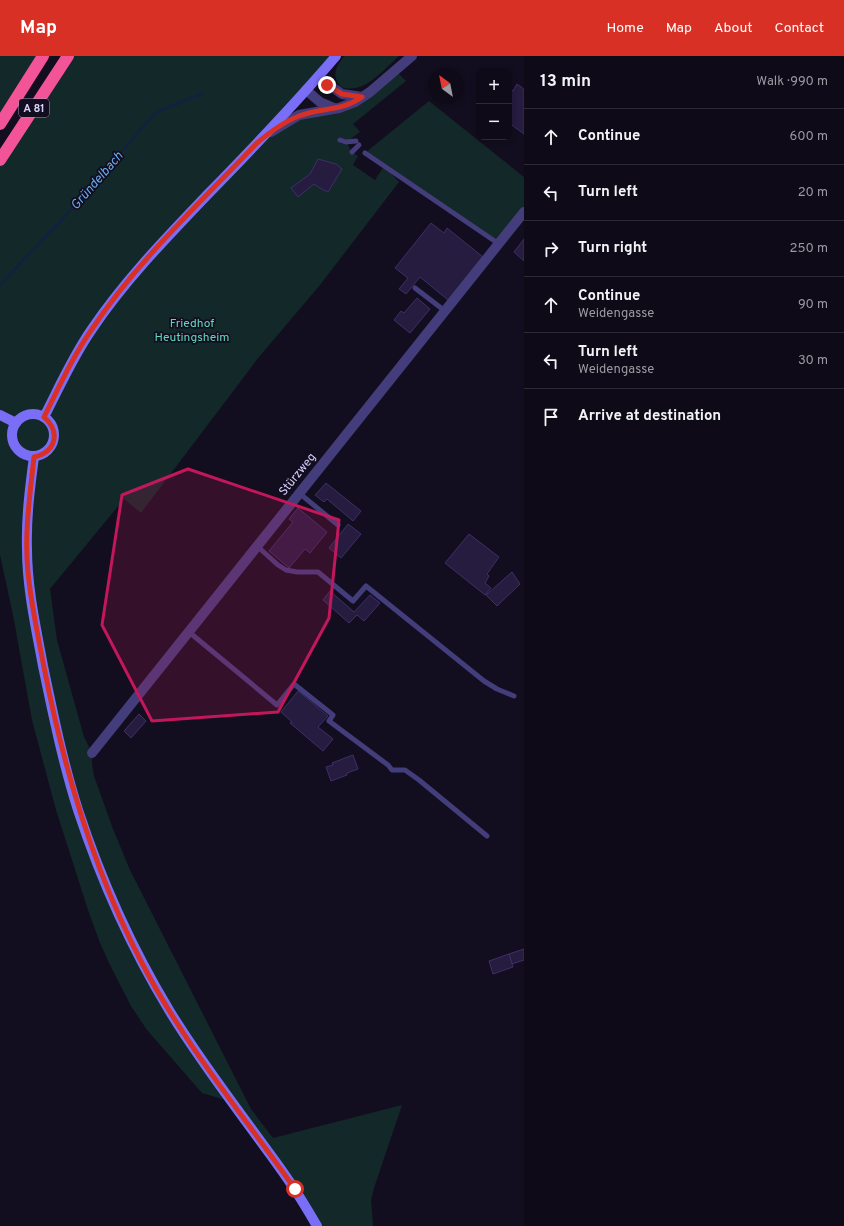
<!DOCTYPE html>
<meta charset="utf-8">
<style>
body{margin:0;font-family:Overpass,sans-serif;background:#171320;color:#f1f3f6}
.controls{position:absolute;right:12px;top:12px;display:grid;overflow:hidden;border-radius:8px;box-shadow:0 2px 6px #0003}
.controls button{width:36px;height:36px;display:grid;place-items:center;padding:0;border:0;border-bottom:1px solid #2e2b36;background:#0e0a17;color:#f1f3f6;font:20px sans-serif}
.compass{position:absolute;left:428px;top:12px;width:36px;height:36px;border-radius:50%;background:#0e0a17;box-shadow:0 2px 6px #0003;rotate:328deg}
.stop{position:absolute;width:12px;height:12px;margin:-9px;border:3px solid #d93025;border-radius:50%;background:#fff}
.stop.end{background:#d93025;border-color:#fff;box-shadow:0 1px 4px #0008}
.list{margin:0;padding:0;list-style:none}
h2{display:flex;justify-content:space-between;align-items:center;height:52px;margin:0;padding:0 16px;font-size:17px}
h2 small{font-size:13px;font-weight:400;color:#9b9aa1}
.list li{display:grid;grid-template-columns:26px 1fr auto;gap:12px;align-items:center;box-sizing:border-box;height:56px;padding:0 16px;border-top:1px solid #2e2b36}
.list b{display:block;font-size:15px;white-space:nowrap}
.list p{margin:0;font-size:13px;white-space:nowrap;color:#9b9aa1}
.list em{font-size:13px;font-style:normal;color:#9b9aa1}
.icon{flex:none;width:22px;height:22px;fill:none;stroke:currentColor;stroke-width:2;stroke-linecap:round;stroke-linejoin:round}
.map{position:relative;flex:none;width:524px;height:1170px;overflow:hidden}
header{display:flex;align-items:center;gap:24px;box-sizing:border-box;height:56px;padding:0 20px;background:#d93025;color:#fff}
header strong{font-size:19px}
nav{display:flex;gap:22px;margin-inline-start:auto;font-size:14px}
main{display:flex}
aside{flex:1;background:#0e0a17}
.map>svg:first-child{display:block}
.green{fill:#122829}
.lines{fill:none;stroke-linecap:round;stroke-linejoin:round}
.stream{stroke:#112141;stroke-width:2.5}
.building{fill:#251c3f;stroke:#3e2f69}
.service{stroke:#433d7b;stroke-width:5}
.minor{stroke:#433d7b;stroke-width:10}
.tertiary{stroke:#433d7b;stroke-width:10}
.secondary{stroke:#796ef5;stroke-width:10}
.motorway{stroke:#f35497;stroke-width:12}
.route{stroke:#d93025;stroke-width:5}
.marked{fill:#c2185b;fill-opacity:0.2;stroke:#c2185b;stroke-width:3;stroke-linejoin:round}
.labels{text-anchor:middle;stroke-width:3.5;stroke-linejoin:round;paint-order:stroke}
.shield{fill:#120e1f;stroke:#9d96ba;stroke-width:1}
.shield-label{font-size:11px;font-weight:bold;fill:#d8d0fc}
.park-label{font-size:12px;fill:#62d6bf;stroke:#120e1f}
.street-label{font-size:12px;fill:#d8d0fc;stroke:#120e1f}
.water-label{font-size:13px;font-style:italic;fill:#66aaf4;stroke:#120e1f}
</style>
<header>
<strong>Map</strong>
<nav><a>Home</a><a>Map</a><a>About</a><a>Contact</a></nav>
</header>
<main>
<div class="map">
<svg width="524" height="1170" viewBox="0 0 524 1170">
<rect width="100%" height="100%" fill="#120e1f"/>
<g class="green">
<path d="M0,0h43l-43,68z"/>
<path d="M68,0h266l-52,61 3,5 54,-14 56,-38 11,11 -53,43 7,8 -14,10 6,10 6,4 -5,9 22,15 9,-14 -19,-13 64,-52 95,76v35l-25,32 -113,-76 13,14 -79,103 -61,72 -118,156 -17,-14 -74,90 7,51 27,97 8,16v11l2,12 19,53 17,41 121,239 22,29 129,-33 -28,83 -3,12 2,26h-56l-85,-124 -30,-9 -55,-63 -16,-24 -21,-41 -10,-22 -12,-33 -32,-100 -24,-90 -19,-105 -13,-60v-395z"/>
<path d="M344,0h55c-16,14 -35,39 -58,31 -10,-12 -5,-20 3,-31z"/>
</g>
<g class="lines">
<path class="stream" d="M0,229l70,-74 85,-98 48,-20"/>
</g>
<g class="building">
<path d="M517,28l7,5v45l-15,-11v-35l4,3z"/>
<path d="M318,103l18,5 6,5 -14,23 -8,-4 -6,-4 -16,13 -7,-9 19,-14z"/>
<path d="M431,167l13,10 3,-5 36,29 -35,43 -28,-23 -14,17 -7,-5 9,-11 -13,-10z"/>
<path d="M524,183v22l-10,-9z"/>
<path d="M417,242l13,11 -20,24 -16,-13 7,-9 3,2z"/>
<path d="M326,427l35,28 -8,10 -26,-22 -3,3 -9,-7z"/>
<path d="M298,452l29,24 -17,21 -5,-4 -16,19 -20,-17 24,-29 -4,-3z"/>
<path d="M348,468l13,10 -20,24 -12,-10z"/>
<path d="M469,478l30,23 -12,17 2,2 -4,7 6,5 -6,7 -40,-32z"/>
<path d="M512,516l8,12 -23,22 -11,-11z"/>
<path d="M330,535l24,21 16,-17 10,8 -16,18 -7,-6 -8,8 -26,-23z"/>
<path d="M298,635l30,25 -10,11 15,12 -10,12 -33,-28 2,-1 -11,-10z"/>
<path d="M139,658l7,7 -15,17 -7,-7z"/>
<path d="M353,699l5,14 -11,4v2l-16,6 -5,-14 7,-2 -1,-2z"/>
<path d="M524,893v11l-12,4 -3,-10z"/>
<path d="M509,898l4,13 -20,7 -4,-13z"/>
</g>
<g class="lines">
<g class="service">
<path d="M340,84l6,2 10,-1"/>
<path d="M352,96l7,-7"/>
<path d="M365,97l134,91"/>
<path d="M415,232l30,23"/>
<path d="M299,437l39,32"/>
<path d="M257,490l21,19 8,5 11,2h21l35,29 13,-15 118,95 13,8 17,7"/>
<path d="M189,576l88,73 17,-21 39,31 -4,6 59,44 4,5h13l14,10 68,56"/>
</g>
<path class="minor" d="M92,697l432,-541"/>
<g class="tertiary">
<path d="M318,21l24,17 20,3"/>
<path d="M306,34l14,12 14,6"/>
<path d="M271,76l28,-17 40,-7 16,-6 15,-10 42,-36"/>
</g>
<g class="secondary">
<circle cx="33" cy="379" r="21"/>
<path d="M0,359l16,8"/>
<path d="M44,361c15,-29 29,-61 48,-88 33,-49 75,-92 116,-135 44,-45 87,-90 128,-138"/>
<path d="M34,401c-4,30 -8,61 -7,92 0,39 9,79 16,117 10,48 20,97 35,144 23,70 53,137 91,200 26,43 57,84 87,125 13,18 27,36 39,55 8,12 15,24 22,36"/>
</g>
<g class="motorway">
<path d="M0,68l43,-68"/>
<path d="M0,104l68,-104"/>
</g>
</g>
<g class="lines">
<path class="route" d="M295,1133c-52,-74 -111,-145 -153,-226 -49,-93 -78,-193 -98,-296 -6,-31 -13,-63 -16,-95 -4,-38 2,-77 6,-115 22,-5 27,-25 10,-40 15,-30 29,-61 48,-88 46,-69 108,-126 165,-186 13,-11 26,-21 42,-27 22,-9 42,-4 63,-19l-20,-3 -15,-9"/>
</g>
<path class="marked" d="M188,413l151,51 -10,98 -51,94 -126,9 -50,-96 20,-130z"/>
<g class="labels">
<rect class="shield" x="19" y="43" width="30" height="18" rx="3"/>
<g class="shield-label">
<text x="34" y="56">A 81</text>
</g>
<g class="park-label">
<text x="192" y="271">Friedhof<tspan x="192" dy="14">Heutingsheim</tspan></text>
</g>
<g class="street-label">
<text transform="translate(297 418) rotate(-51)" y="4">Stürzweg</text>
</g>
<g class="water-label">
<text transform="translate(96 124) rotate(-49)" y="5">Gründelbach</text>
</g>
</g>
</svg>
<div class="controls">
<button>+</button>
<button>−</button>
</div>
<svg class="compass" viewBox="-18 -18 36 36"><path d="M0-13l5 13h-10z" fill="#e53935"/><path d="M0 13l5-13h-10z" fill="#9b9aa1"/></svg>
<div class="stop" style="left:295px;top:1133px"></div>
<div class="stop end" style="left:327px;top:29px"></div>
</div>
<aside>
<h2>13 min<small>Walk · 990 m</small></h2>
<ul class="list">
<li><svg class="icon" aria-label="ahead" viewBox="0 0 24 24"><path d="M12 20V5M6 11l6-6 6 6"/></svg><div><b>Continue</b></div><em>600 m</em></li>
<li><svg class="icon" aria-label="left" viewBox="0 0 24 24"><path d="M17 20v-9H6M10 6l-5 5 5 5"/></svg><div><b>Turn left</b></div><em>20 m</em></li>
<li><svg class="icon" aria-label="right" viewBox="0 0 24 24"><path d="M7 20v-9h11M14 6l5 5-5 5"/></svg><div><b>Turn right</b></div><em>250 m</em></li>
<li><svg class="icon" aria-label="ahead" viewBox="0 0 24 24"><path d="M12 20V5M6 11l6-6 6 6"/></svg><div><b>Continue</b><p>Weidengasse</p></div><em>90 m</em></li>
<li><svg class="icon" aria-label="left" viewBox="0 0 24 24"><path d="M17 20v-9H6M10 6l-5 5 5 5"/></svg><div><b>Turn left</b><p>Weidengasse</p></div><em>30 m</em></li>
<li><svg class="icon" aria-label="arrive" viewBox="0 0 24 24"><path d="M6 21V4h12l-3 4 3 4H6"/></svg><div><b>Arrive at destination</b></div></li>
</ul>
</aside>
</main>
